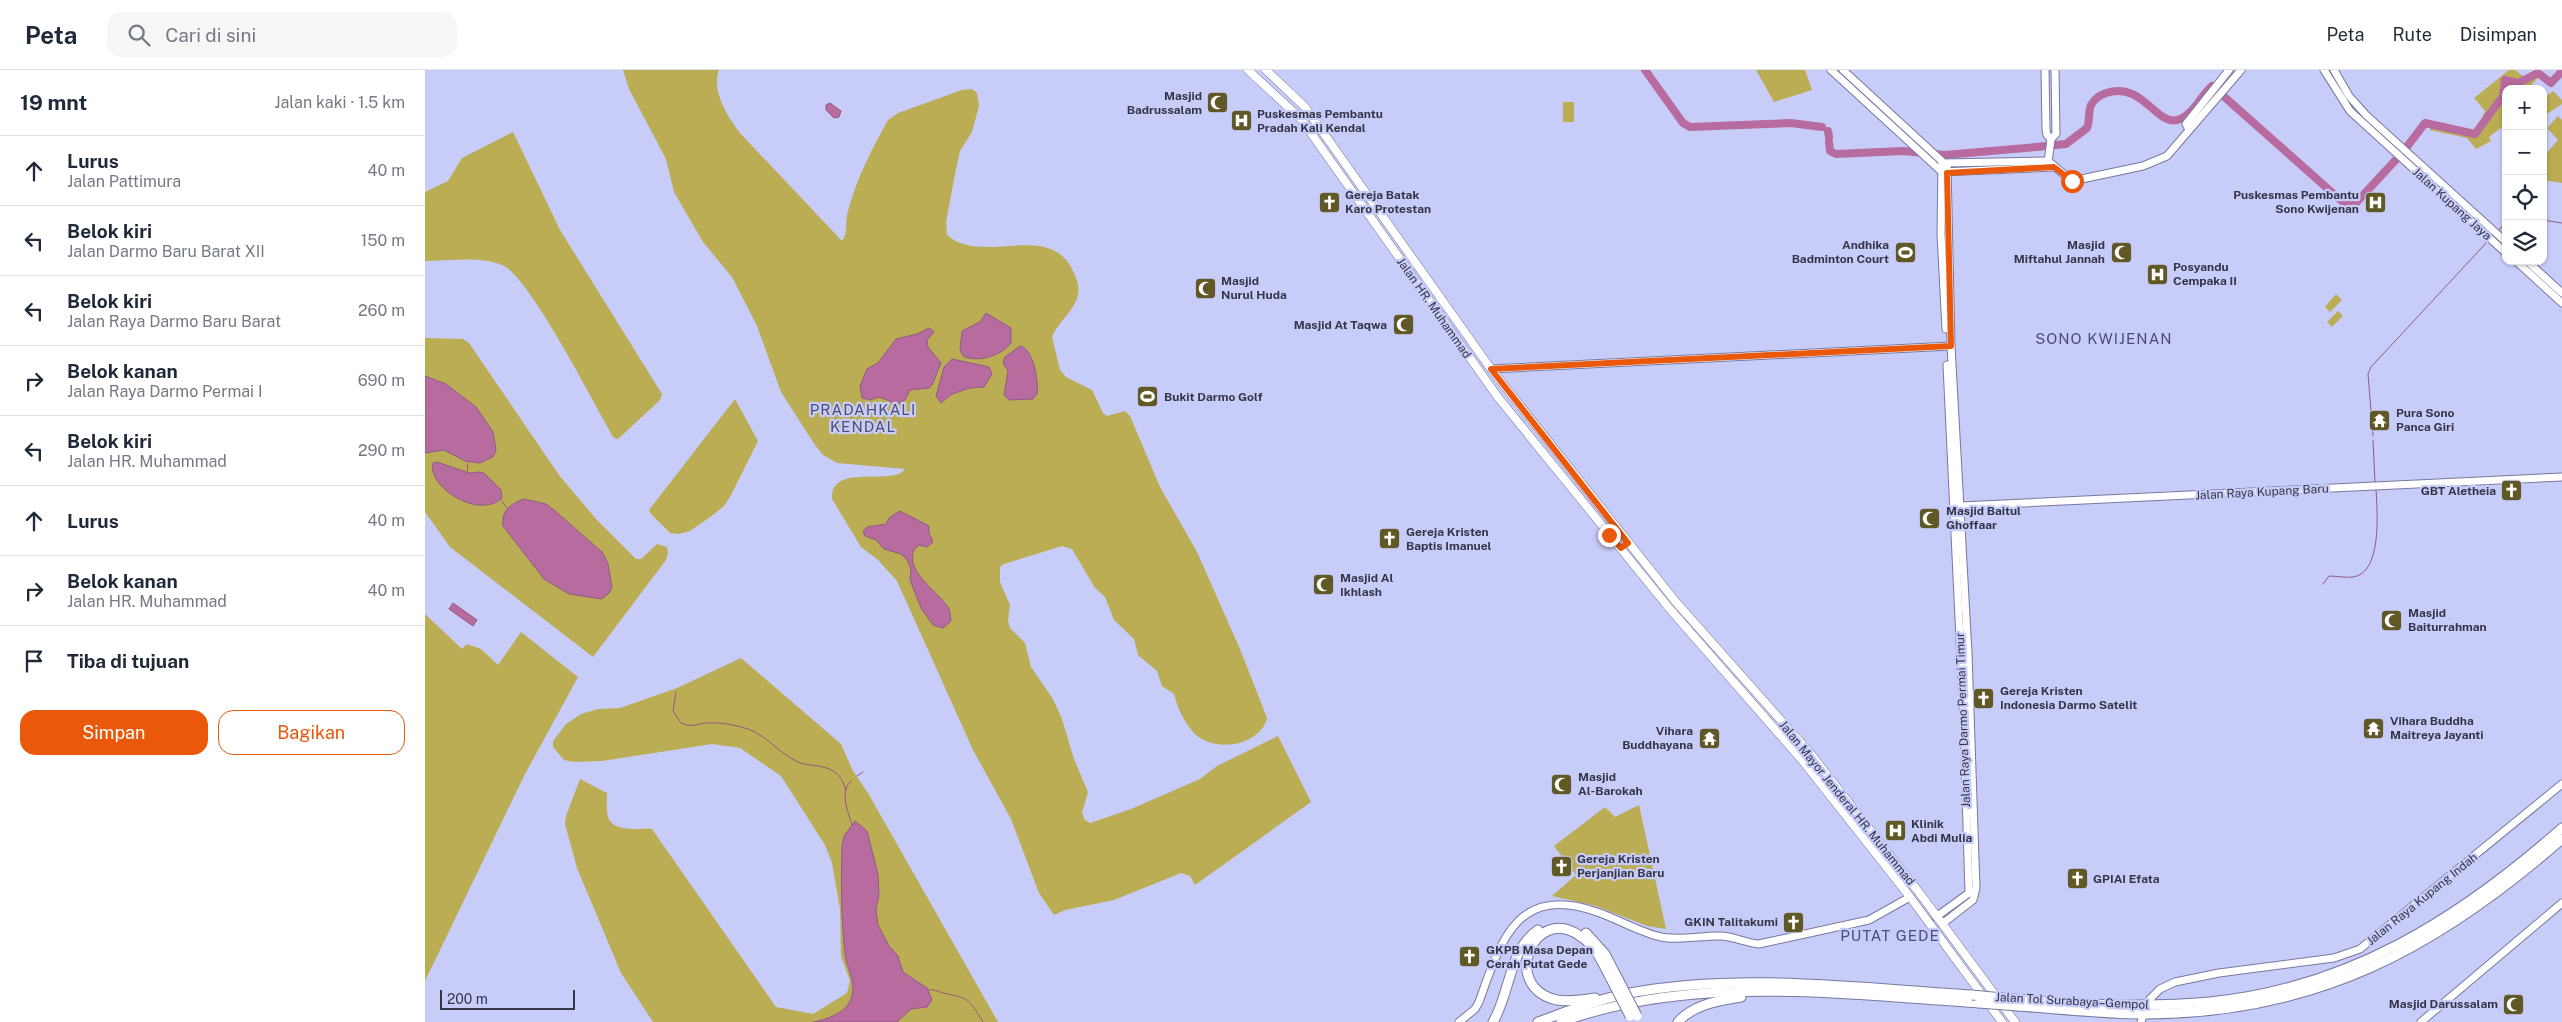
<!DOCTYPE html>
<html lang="id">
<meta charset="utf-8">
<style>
body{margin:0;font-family:"Public Sans",sans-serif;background:#f6f6f7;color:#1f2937}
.controls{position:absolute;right:15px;top:15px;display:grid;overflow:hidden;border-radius:10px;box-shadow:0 1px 4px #0004}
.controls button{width:45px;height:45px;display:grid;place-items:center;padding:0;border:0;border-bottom:1px solid #e0e1e3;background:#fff;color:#1f2937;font:25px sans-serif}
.scale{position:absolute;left:15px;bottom:12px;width:135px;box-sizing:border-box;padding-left:5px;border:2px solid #343647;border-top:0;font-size:14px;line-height:18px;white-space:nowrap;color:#343647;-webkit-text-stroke:4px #c8ccf9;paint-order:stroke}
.stop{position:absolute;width:15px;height:15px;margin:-11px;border:4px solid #ea580c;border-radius:50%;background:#fff}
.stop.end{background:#ea580c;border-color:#fff;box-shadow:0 1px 5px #0008}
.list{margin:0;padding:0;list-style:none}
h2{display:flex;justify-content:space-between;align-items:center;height:65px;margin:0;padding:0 20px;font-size:21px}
h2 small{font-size:16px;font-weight:400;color:#747a83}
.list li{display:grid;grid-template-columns:32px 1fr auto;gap:15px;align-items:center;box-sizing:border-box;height:70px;padding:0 20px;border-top:1px solid #e0e1e3}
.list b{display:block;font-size:19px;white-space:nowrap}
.list p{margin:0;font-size:16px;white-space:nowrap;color:#747a83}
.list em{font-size:16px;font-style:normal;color:#747a83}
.actions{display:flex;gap:10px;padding:15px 20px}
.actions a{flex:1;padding:11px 0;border:1px solid #ea580c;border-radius:15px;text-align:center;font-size:18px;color:#ea580c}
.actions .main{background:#ea580c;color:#fff}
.icon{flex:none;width:28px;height:28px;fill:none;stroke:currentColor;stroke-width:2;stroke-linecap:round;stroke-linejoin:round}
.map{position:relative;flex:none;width:2137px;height:952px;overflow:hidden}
header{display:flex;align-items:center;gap:30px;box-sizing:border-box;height:70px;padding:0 25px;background:#fff;border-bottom:1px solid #e0e1e3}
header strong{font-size:24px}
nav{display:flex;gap:28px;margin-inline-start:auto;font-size:18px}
.search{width:350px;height:45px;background:#f6f6f7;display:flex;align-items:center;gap:12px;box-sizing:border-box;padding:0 18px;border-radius:15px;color:#747a83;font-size:19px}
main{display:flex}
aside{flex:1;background:#fff}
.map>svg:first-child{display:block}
.green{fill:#bbad54}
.water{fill:#b76b9e;stroke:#905b84}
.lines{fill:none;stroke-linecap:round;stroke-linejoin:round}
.stream{stroke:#905b84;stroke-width:1}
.river{stroke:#b76b9e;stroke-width:8}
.secondary-casing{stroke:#7679a1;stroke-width:9}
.primary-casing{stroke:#7679a1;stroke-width:9}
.highway-casing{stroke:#7679a1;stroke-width:11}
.secondary{stroke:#fff;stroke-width:7}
.primary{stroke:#fff;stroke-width:8}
.highway{stroke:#fff;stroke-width:9}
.highway-bridge-casing{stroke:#7679a1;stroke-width:11;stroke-linecap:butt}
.highway-bridge{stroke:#fff;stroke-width:9}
.route{stroke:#ea580c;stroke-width:6}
.labels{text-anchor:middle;stroke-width:4.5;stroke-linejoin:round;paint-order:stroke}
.poi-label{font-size:12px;font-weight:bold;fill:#343647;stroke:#c8ccf9;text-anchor:start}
.street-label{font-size:12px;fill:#343647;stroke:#c8ccf9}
.quarter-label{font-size:15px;letter-spacing:1px;fill:#4b4d72;stroke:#c8ccf9}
</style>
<header>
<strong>Peta</strong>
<div class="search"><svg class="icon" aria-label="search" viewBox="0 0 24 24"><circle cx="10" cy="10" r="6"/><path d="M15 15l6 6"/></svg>Cari di sini</div>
<nav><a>Peta</a><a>Rute</a><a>Disimpan</a></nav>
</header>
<main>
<aside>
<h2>19 mnt<small>Jalan kaki · 1.5 km</small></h2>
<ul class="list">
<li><svg class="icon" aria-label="ahead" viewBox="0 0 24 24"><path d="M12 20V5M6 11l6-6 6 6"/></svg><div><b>Lurus</b><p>Jalan Pattimura</p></div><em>40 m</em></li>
<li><svg class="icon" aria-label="left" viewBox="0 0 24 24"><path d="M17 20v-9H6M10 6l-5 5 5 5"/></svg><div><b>Belok kiri</b><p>Jalan Darmo Baru Barat XII</p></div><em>150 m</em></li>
<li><svg class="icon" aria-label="left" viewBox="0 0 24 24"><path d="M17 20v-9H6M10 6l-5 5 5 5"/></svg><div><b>Belok kiri</b><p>Jalan Raya Darmo Baru Barat</p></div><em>260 m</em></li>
<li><svg class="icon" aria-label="right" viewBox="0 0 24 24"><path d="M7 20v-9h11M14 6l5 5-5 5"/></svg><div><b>Belok kanan</b><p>Jalan Raya Darmo Permai I</p></div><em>690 m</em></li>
<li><svg class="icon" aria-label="left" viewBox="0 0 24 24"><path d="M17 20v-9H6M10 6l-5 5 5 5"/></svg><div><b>Belok kiri</b><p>Jalan HR. Muhammad</p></div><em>290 m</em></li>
<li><svg class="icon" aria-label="ahead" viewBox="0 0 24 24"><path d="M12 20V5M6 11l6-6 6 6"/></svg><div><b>Lurus</b></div><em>40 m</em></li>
<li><svg class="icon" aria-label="right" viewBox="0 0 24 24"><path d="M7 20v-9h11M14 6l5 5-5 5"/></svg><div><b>Belok kanan</b><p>Jalan HR. Muhammad</p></div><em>40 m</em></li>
<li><svg class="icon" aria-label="arrive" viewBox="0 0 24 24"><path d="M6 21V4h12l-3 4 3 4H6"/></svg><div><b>Tiba di tujuan</b></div></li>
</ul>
<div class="actions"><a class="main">Simpan</a><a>Bagikan</a></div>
</aside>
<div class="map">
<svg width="2137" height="952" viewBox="0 0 2137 952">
<rect width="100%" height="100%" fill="#c8ccf9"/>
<g class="green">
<path d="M198,0h96c-8,21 9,47 21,63l102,108c6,-7 3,-21 6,-30 8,-31 24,-63 40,-91l10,-7 64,-23 10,-1 5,4 2,13 -7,26 -12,19 -4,18 -10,53 1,13c34,31 101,-14 125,34 4,8 8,17 6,26 -3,15 -20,27 -26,42l8,33 6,7 26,13 11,23 4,3 18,-5 5,5 30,71 37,65 43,97 27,69c-7,28 -52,35 -72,16 -10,-10 -18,-27 -21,-40l-12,-8 -5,-15 -19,-16 -4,-16 -20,-19 -9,-23 -10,-9 -23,-39 -10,-3 -58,18 -4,3v15l10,23 -2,15 2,8 15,15 6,24 22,32 9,20 12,40 14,33 -6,21 3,7 5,3 41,-14 69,-30 17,-13 61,-30 33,66 -116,83 -5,-9 -9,-3 -67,27 -49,10 -11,5 -15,-22 -28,-74 -38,-69 -76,-169 -19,-21 -17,-13 -29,-48c-2,-37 60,-12 73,-30l-68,-6 -14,-8 -8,-10 -34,-53 -24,-66 -25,-49 -29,-35 -29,-50 -8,-33 -37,-70z"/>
<path d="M1331,0h49l7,20 -38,12z"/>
<path d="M2084,0h6l9,7 7,-5 7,6 -8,8 2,3h-26v35l-17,13 2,4 -15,8 -9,-11 -37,-8 2,-9 39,10 8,-6 6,-14 -11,-13z"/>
<path d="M2128,21l9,9v4l-18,12 -1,-17z"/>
<rect x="1138" y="32" width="11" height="20"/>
<path d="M2133,46l4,4v63l-19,-3v-23l15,-17 -11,-12z"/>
<path d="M88,62l47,98 102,164 -2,6 -42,39 -4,-1c-19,-32 -85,-163 -112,-173 -23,-9 -53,-4 -77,-4v-69l23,-11 14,-23z"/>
<path d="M1911,224l6,6 -12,12 -5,-5z"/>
<path d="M1913,241l5,5 -11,11 -5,-5z"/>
<path d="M0,268l38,1 6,4 90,132 37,44 40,40h5l16,-15 10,3 1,6 -2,7 -73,97 -143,-110 -25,-35z"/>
<path d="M310,329l23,42 -27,54 -7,11 -11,9 -23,16 -11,3 -9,-1 -19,-19 -2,-4z"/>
<path d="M0,544l37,35 5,-5 14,5 17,16 23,-33 57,45 -54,99 -99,205z"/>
<path d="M316,588l100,86 12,27 15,22 130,229h-345l-32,-49 -44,-105 -12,-44 1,-8 14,-37 27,14c0,7 -1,17 1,24 5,16 32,11 44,12l124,178 37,7 34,-21 3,-12 -9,-25 -1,-47 -8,-46 -7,-18 -44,-69 -41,-28 -28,-4 -110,17 -28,1 -10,-2 -11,-13v-6l13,-17 15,-10 17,-5 22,-1 57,-20z"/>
<path d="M1214,735l27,124 -19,-3 -51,-20 -44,-10 24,-21 -22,-29 51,-39 10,10z"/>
</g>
<g class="water">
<path d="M405,33l11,8 -2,6 -5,1 -8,-8v-5z"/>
<path d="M561,243l25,15v15c-10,13 -33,20 -48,13l-3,-6 2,-19 18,-9z"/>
<path d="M504,258l5,4 -7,8 1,7 13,16 -9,22 -3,3 -19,2 -5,10 -8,4 -18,-7 -9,3 -8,-2 -2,-12 7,-17 11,-6 18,-24 21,-5z"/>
<path d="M595,276c13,2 19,35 17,48l-4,5 -24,1 -5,-5 4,-24 -5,-8 2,-6z"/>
<path d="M527,289l37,8 3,7 -8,13 -14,1 -18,6 -11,9 -5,-7 8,-29z"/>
<path d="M0,306l21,8 30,23 17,25 3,18 -3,7 -13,6 -15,-2 -21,-11 -19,3z"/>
<path d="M12,392l32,11 10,-1 5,1 17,17 1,8c-23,22 -75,-11 -69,-35z"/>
<path d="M99,429l22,5 8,6 48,42 6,12 4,23 -3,6 -7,6 -33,-5 -25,-15 -41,-53c-2,-15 7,-22 21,-27z"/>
<path d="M475,441l29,15v7l4,9 -6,5 -8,-2 -4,3c-12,22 21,42 32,58 4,4 3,9 4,15l-8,7 -10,-3 -12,-17 -11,-28 1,-11 -4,-9 -6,-6 -17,-5 -8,-9 -11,-4 -2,-4 4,-5 19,-3 4,-7z"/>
<path d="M28,533l24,17 -4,6 -24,-17z"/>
<path d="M430,751l12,10 11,43 1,22 -3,13 2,16 11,21 9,10 5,16 24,16 5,12 -5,7 -16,2 -14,13h-84c13,-2 33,-9 38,-23 6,-16 -4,-29 -6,-45 -4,-35 -4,-73 -3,-108l2,-10z"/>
</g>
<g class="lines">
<g class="stream">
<path d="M2118,150l19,3"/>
<path d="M2073,161l8,-9"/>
<path d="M1948,366l-5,-62 3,-7 117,-126"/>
<path d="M1948,370l2,42"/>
<path d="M42,403l1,-10"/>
<path d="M75,429l7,9"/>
<path d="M1898,514l6,-8c8,0 17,2 24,1 30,-4 24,-68 23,-88"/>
<path d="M251,622l-3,19 8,12c11,5 15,1 25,0 11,-1 24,1 35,4 22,4 36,25 55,34 11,6 27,3 37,10 8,5 10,10 13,19"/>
<path d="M432,706l6,-4"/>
<path d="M426,711c-12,11 -3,30 1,44"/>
<path d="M503,920c6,-1 9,1 15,3 26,5 26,6 40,29"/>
</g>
<g class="river">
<path d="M1220,0l38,53 7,4 101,-4 31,4"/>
<path d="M1403,61l1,6"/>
<path d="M1404,72l1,9 6,3 67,-3 42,4 91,-8 30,-3 21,-16c3,-7 1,-16 4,-23 3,-5 9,-10 15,-12 37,-12 49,32 71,27 16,-4 23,-24 35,-34l133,118 9,1 49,-53 22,-29 50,11 28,-38 2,-16 13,3 20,-10 13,10 11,-12"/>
</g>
<defs>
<g id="secondary">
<path d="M1406,0l111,102 112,-5"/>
<path d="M1418,0l101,93 104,-2 24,20 71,-15 24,-10 74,-86"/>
<path d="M1620,0l1,59 1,6 4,4"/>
<path d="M1899,0l26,41 156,142"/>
<path d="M1909,0l15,26 17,19 140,127"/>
<path d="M1764,60l-3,-6 43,-54"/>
<path d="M1517,92l-1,72 5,95"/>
<path d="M1623,93l3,-24 5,-5 -1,-64"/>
<path d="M2091,191l46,42"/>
<path d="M2102,191l35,32"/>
<path d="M1066,299l460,-23"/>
<path d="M1536,436l601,-29"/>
<path d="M1511,847l33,-24 -5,-169 -17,-359"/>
<path d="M1517,854l31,-24 3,-12 -8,-235 -17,-307 -4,-182"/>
<path d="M1724,930l11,-11 15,-7 44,-9 115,-15 26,-9 202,-165"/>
<path d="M1034,952l16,-13 4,-7c22,-62 38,-118 118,-90 21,7 42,20 64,25 19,4 42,-2 61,-1 13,1 24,7 37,8l110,-24 41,-23"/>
<path d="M1716,952l1,-3"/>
<path d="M1996,952l141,-119"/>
</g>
<g id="primary">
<path d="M823,0l53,49 196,277 172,212 133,152 108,137 92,125"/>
<path d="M841,0l39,37 186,262 184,232 135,152 111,142 94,127"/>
</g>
<g id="highway">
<path d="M1161,863l19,21 13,25"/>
<path d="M1170,928c-12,2 -26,4 -38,2 -58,-13 -23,-97 23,-64 16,10 23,28 31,43"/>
<path d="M1588,929c65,5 131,9 197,3 139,-14 249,-83 352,-174"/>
<path d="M1593,936c42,3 86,8 128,8 171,-1 290,-65 416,-175"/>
<path d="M1068,952c18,-30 15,-71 45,-92"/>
<path d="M1113,952c28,-10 57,-22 87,-28 113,-22 233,-6 347,1"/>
<path d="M1136,952c132,-48 281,-28 418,-19"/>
<path d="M1253,952c16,-18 40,-21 63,-25"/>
</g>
</defs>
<use href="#secondary" class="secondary-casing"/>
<use href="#primary" class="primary-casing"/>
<use href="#highway" class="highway-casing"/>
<use href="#secondary" class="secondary"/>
<use href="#primary" class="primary"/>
<use href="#highway" class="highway"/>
<defs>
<g id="highway-bridge">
<path d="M1186,909l19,37"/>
<path d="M1193,909l19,37"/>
<path d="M1547,925l41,4"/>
<path d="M1554,933l39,3"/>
</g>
</defs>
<use href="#highway-bridge" class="highway-bridge-casing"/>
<use href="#highway-bridge" class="highway-bridge"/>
</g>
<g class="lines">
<path class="route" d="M1184,465l12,13 7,-5 -137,-174 460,-23 -4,-173 107,-6 18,14"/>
</g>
<defs>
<symbol id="mosque-square" viewBox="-11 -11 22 22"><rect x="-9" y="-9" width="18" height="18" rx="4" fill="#615925" stroke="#c8ccf9"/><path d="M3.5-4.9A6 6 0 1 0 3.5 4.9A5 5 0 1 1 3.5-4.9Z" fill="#fff"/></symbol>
<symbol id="hospital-square" viewBox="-11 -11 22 22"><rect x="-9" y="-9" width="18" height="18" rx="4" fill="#615925" stroke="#c8ccf9"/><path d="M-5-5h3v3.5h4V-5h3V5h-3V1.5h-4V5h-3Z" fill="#fff"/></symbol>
<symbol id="church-square" viewBox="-11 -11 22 22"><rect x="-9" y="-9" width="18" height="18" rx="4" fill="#615925" stroke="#c8ccf9"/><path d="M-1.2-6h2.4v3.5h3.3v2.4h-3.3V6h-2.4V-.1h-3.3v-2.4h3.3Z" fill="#fff"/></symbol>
<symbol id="stadium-square" viewBox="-11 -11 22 22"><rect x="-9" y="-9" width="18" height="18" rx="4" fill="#615925" stroke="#c8ccf9"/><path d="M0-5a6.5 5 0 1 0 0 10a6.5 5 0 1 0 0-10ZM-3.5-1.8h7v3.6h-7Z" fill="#fff"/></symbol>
<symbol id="temple-square" viewBox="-11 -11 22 22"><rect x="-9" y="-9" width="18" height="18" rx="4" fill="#615925" stroke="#c8ccf9"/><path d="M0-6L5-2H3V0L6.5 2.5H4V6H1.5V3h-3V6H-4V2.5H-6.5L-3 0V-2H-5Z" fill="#fff"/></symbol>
</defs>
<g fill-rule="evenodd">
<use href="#mosque-square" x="780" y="20" width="25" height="25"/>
<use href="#hospital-square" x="804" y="38" width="25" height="25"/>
<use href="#church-square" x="892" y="120" width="25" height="25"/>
<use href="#hospital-square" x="1938" y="120" width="25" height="25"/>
<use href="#stadium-square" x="1468" y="170" width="25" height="25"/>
<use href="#mosque-square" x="1684" y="170" width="25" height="25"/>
<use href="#hospital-square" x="1720" y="192" width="25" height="25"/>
<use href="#mosque-square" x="768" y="206" width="25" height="25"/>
<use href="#mosque-square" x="966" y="242" width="25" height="25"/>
<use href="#stadium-square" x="710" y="314" width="25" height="25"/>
<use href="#temple-square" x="1942" y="338" width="25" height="25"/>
<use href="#church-square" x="2074" y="408" width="25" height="25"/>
<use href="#mosque-square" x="1492" y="436" width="25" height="25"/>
<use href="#church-square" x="952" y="456" width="25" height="25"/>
<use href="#mosque-square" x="886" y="502" width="25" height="25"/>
<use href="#mosque-square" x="1954" y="538" width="25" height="25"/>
<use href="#church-square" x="1546" y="616" width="25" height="25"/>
<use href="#temple-square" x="1936" y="646" width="25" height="25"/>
<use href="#temple-square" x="1272" y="656" width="25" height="25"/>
<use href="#mosque-square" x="1124" y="702" width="25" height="25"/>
<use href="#hospital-square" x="1458" y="748" width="25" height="25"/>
<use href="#church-square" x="1124" y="784" width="25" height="25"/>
<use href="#church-square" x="1640" y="796" width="25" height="25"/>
<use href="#church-square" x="1356" y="840" width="25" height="25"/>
<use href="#church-square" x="1032" y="874" width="25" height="25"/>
<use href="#mosque-square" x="2076" y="922" width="25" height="25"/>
</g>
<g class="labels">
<g class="poi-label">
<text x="777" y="30" text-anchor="end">Masjid<tspan x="777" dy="14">Badrussalam</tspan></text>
<text x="832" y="48">Puskesmas Pembantu<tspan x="832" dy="14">Pradah Kali Kendal</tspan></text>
<text x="920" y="129">Gereja Batak<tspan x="920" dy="14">Karo Protestan</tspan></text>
<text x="1934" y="129" text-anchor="end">Puskesmas Pembantu<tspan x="1934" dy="14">Sono Kwijenan</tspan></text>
<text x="1464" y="179" text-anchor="end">Andhika<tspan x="1464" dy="14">Badminton Court</tspan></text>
<text x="1680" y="179" text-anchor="end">Masjid<tspan x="1680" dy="14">Miftahul Jannah</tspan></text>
<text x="1748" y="201">Posyandu<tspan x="1748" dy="14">Cempaka II</tspan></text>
<text x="796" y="215">Masjid<tspan x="796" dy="14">Nurul Huda</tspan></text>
<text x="962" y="259" text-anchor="end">Masjid At Taqwa</text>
<text x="739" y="331">Bukit Darmo Golf</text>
<text x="1971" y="347">Pura Sono<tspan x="1971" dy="14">Panca Giri</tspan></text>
<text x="2071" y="425" text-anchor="end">GBT Aletheia</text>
<text x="1521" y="445">Masjid Baitul<tspan x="1521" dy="14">Ghoffaar</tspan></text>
<text x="981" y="466">Gereja Kristen<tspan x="981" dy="14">Baptis Imanuel</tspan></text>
<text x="915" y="512">Masjid Al<tspan x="915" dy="14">Ikhlash</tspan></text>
<text x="1983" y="547">Masjid<tspan x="1983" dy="14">Baiturrahman</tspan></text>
<text x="1575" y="625">Gereja Kristen<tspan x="1575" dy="14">Indonesia Darmo Satelit</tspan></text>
<text x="1965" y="655">Vihara Buddha<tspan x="1965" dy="14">Maitreya Jayanti</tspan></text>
<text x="1268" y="665" text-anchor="end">Vihara<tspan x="1268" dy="14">Buddhayana</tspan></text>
<text x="1153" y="711">Masjid<tspan x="1153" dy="14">Al-Barokah</tspan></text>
<text x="1486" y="758">Klinik<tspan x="1486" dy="14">Abdi Mulia</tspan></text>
<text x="1152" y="793">Gereja Kristen<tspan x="1152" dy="14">Perjanjian Baru</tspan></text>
<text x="1668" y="813">GPIAI Efata</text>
<text x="1353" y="856" text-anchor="end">GKIN Talitakumi</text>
<text x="1061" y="884">GKPB Masa Depan<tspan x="1061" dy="14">Cerah Putat Gede</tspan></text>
<text x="2073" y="938" text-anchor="end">Masjid Darussalam</text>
</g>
<g class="street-label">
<text transform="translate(2027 134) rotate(42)" y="4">Jalan Kupang Jaya</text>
<text transform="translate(1009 238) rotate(55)" y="4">Jalan HR. Muhammad</text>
<text transform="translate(1837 422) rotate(-3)" y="4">Jalan Raya Kupang Baru</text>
<text transform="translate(1538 650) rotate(-92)" y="4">Jalan Raya Darmo Permai Timur</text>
<text transform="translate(1422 733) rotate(51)" y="4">Jalan Mayor Jenderal HR. Muhammad</text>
<text transform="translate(1997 829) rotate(-39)" y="4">Jalan Raya Kupang Indah</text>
<text transform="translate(1647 931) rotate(3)" y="4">Jalan Tol Surabaya–Gempol</text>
</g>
<g class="quarter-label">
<text x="1679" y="274">SONO KWIJENAN</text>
<text x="438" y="345">PRADAHKALI<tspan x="438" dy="17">KENDAL</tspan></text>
<text x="1465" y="871">PUTAT GEDE</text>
</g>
</g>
</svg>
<div class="controls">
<button>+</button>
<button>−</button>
<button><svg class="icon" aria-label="locate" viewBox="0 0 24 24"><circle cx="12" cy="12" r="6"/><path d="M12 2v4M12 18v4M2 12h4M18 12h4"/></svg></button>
<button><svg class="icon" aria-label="layers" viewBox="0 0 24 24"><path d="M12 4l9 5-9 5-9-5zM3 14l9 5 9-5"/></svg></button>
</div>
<div class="scale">200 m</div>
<div class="stop" style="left:1647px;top:111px"></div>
<div class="stop end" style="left:1184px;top:465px"></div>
</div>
</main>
